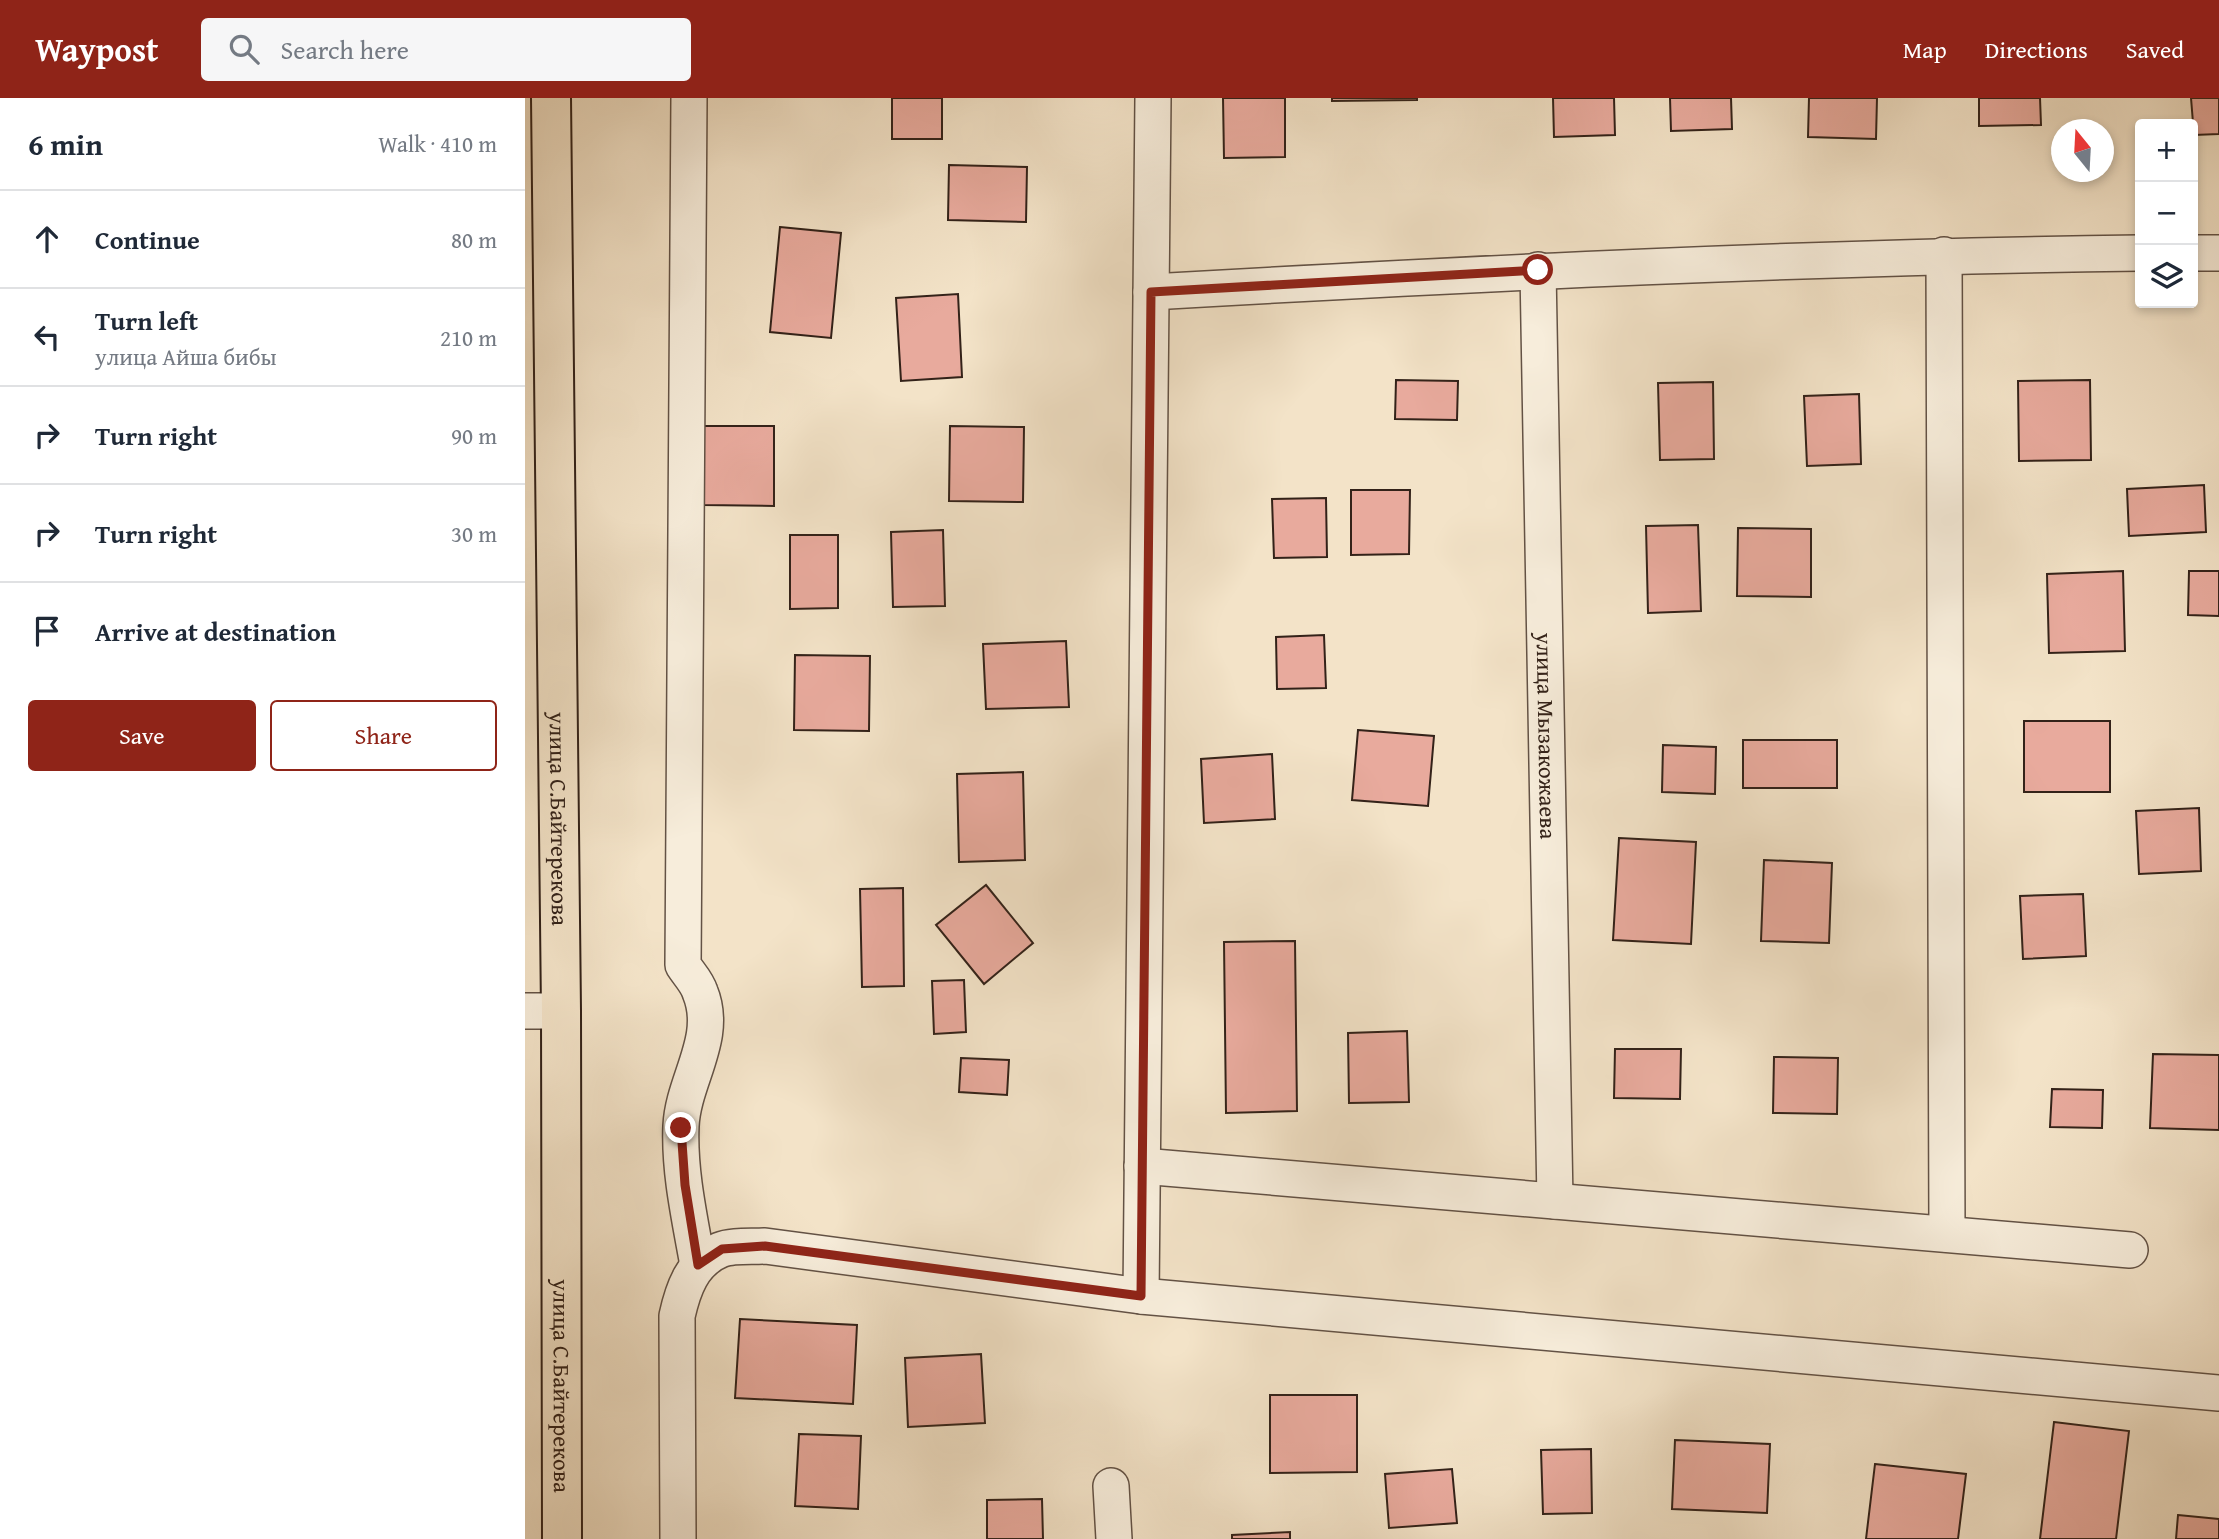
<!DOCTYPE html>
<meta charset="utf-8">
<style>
body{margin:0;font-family:"Gentium Book Plus",serif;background:#f6f6f7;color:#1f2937}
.controls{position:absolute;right:21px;top:21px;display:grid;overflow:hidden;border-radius:7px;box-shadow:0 4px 10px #0003}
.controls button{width:63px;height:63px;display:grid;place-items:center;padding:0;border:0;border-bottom:2px solid #e0e1e3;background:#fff;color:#1f2937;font:35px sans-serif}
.compass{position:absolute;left:1526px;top:21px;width:63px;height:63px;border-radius:50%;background:#fff;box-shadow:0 4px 10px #0003;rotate:342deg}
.stop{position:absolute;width:21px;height:21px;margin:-16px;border:5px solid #8f2418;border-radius:50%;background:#fff}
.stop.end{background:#8f2418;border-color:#fff;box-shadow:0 2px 7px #0008}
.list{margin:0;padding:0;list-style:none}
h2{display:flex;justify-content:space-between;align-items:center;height:91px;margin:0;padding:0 28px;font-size:30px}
h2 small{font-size:23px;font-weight:400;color:#747a83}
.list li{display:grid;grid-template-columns:46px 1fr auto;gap:21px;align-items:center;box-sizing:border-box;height:98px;padding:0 28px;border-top:2px solid #e0e1e3}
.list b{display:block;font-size:26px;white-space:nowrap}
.list p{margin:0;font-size:23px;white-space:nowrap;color:#747a83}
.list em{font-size:23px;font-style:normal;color:#747a83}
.actions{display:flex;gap:14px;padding:21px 28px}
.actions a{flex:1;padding:16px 0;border:2px solid #8f2418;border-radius:7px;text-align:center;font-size:24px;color:#8f2418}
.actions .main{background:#8f2418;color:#fff}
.icon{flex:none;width:38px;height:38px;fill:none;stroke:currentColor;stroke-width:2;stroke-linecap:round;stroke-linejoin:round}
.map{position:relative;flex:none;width:1694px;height:1441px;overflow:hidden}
header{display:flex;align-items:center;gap:42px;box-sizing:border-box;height:98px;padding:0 35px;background:#8f2418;color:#fff}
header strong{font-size:33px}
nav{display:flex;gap:38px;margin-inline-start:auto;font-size:24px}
.search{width:490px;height:63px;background:#f6f6f7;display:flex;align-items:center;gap:18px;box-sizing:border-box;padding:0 24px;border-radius:7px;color:#747a83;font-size:26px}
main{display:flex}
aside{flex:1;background:#fff}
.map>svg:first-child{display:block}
.building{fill:#e8aa9d;stroke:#332219;stroke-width:2}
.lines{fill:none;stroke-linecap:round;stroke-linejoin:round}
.minor-casing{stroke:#635245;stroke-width:38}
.major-casing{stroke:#332219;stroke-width:42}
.minor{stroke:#f7eddb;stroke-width:35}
.major{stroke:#f3e3c8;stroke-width:38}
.route{stroke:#8f2418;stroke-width:9}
.labels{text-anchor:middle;stroke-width:5;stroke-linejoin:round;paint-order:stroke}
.street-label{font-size:23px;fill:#332219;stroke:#f7eddb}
</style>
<header>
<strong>Waypost</strong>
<div class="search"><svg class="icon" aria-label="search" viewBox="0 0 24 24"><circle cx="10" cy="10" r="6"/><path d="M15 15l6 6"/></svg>Search here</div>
<nav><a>Map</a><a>Directions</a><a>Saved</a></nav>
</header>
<main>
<aside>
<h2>6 min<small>Walk · 410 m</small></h2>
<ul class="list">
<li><svg class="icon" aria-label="ahead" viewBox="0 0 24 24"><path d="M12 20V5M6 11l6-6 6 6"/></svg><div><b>Continue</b></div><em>80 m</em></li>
<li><svg class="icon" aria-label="left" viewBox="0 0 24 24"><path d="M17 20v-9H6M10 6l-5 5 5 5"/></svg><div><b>Turn left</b><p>улица Айша бибы</p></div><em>210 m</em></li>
<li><svg class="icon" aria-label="right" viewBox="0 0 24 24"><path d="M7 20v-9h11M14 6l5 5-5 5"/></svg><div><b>Turn right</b></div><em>90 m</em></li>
<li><svg class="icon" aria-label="right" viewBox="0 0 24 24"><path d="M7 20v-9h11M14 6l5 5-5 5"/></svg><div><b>Turn right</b></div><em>30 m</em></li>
<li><svg class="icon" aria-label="arrive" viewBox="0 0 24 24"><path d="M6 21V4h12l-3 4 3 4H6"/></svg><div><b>Arrive at destination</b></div></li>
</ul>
<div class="actions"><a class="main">Save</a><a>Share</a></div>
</aside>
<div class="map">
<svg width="1694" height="1441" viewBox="0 0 1694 1441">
<rect width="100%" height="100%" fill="#f3e3c8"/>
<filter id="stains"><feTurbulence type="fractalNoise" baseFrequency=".00286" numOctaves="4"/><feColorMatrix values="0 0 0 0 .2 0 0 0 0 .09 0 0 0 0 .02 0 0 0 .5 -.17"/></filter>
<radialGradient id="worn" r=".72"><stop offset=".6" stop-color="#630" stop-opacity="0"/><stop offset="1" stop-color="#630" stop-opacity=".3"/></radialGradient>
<g class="building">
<rect x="367" y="0" width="50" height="41"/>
<path d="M698,0h62v59l-61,1z"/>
<path d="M807,0h85v2l-85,1z"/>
<path d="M1028,0h61l1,37 -61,2z"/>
<path d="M1145,0h61l1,31 -61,2z"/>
<path d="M1284,0h68l-1,41 -68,-2z"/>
<path d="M1454,0h61l1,27 -62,1z"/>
<path d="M1666,0h28v36l-25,1z"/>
<path d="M424,67l78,2 -1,55 -78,-2z"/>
<path d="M255,129l61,6 -10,105 -61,-6z"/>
<path d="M433,196l4,83 -61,4 -5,-83z"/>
<path d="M871,282l62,1 -1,39 -62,-1z"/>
<path d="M1565,282l1,80 -72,1 -1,-80z"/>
<path d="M1188,284l1,77 -54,1 -2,-77z"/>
<path d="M1334,296l2,70 -54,2 -3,-70z"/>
<path d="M179,328h70v80l-71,-1z"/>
<path d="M425,328l74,1 -1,75 -74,-1z"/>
<path d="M1679,387l2,47 -77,4 -2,-47z"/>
<path d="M826,392h59l-1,64 -58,1z"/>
<path d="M801,400l1,59 -53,1 -2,-59z"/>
<path d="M1173,427l3,86 -53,2 -2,-87z"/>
<path d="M1213,430l73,1v68l-74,-1z"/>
<path d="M418,432l2,76 -52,1 -2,-75z"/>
<path d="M265,437h48v73l-48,1z"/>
<path d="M1598,473l2,80 -76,2 -2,-79z"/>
<path d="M1664,473h30v45l-31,-1z"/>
<path d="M799,537l2,53 -49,1 -1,-52z"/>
<path d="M541,543l3,66 -83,2 -3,-65z"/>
<path d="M270,557l75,1 -1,75 -75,-1z"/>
<rect x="1499" y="623" width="86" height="71"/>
<path d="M833,632l76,6 -6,70 -76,-6z"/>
<rect x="1218" y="642" width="94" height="48"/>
<path d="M1138,647l53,2 -1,47 -53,-2z"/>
<path d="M747,656l3,65 -71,4 -3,-64z"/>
<path d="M498,674l2,88 -66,2 -2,-88z"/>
<path d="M1674,710l2,63 -62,3 -3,-63z"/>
<path d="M1094,740l77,4 -5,102 -78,-4z"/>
<path d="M1239,762l68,3 -3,80 -68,-2z"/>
<path d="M461,787l47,58 -49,41 -48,-59z"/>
<path d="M378,790l1,98 -42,1 -2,-98z"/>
<path d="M1558,796l3,62 -63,3 -3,-63z"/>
<path d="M770,843l2,170 -71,2 -2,-171z"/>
<path d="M439,882l2,52 -32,2 -2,-53z"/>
<path d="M882,933l2,71 -60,1 -1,-70z"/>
<path d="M1090,951h66l-1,50 -66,-1z"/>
<path d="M1628,956l66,1v75l-69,-2z"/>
<path d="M1249,959l64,1 -1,56 -64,-1z"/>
<path d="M436,960l48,2 -2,35 -48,-3z"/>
<path d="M1527,991l51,1 -1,38 -52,-1z"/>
<path d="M215,1221l117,6 -4,79 -118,-6z"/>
<path d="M456,1256l4,69 -77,4 -3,-69z"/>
<path d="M745,1297h87v77l-87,1z"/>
<path d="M1529,1324l75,9 -13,108h-76z"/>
<path d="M274,1336l62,2 -3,73 -63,-3z"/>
<path d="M1150,1342l95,4 -3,69 -95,-4z"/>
<path d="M1066,1351l1,64 -49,1 -2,-64z"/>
<path d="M1350,1366l91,10 -8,65h-92z"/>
<path d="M927,1371l5,54 -68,5 -4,-54z"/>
<path d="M517,1401l1,40h-56v-39z"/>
<path d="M1653,1417l41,4v20h-43z"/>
<path d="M765,1434v7h-58v-4z"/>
</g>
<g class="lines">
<defs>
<g id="minor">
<path d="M164,0l-6,867c5,8 14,17 17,27 19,46 -17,88 -19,134 -2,46 9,94 17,139"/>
<path d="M1668,155h26"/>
<path d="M1419,157l3,979"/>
<path id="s1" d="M1013,172l17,931"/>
<path d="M626,194c330,-19 659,-35 989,-39"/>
<path d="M0,913h36"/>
<path d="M617,1068l988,84"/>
<path d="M616,1198l12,-1198"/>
<path d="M586,1388l3,53"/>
<path d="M153,1441l-1,-223c6,-27 15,-54 43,-66 12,-5 32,-3 45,-4l376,50 1078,97"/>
</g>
<g id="major">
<path id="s2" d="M26,0l10,913 1,528"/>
</g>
</defs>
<use href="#minor" class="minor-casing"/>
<use href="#major" class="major-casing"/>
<use href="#minor" class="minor"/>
<use href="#major" class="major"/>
</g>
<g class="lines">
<path class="route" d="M156,1030l4,57 13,80 24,-16 43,-3 376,50 10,-1004 387,-22"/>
</g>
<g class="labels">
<g class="street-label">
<text dy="8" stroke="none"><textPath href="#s1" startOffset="466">улица Мызакожаева</textPath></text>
<text dy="8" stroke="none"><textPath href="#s2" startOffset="721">улица С.Байтерекова</textPath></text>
<text dy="8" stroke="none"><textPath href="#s2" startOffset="1288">улица С.Байтерекова</textPath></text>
</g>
</g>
<rect width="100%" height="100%" filter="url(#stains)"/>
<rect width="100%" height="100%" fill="url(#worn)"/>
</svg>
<div class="controls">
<button>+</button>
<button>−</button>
<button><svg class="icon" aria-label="layers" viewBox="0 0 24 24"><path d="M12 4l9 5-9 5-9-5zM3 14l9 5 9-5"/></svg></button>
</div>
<svg class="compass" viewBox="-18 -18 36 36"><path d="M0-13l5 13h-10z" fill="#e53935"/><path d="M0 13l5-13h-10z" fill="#747a83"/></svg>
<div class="stop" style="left:1013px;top:172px"></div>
<div class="stop end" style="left:156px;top:1030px"></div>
</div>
</main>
